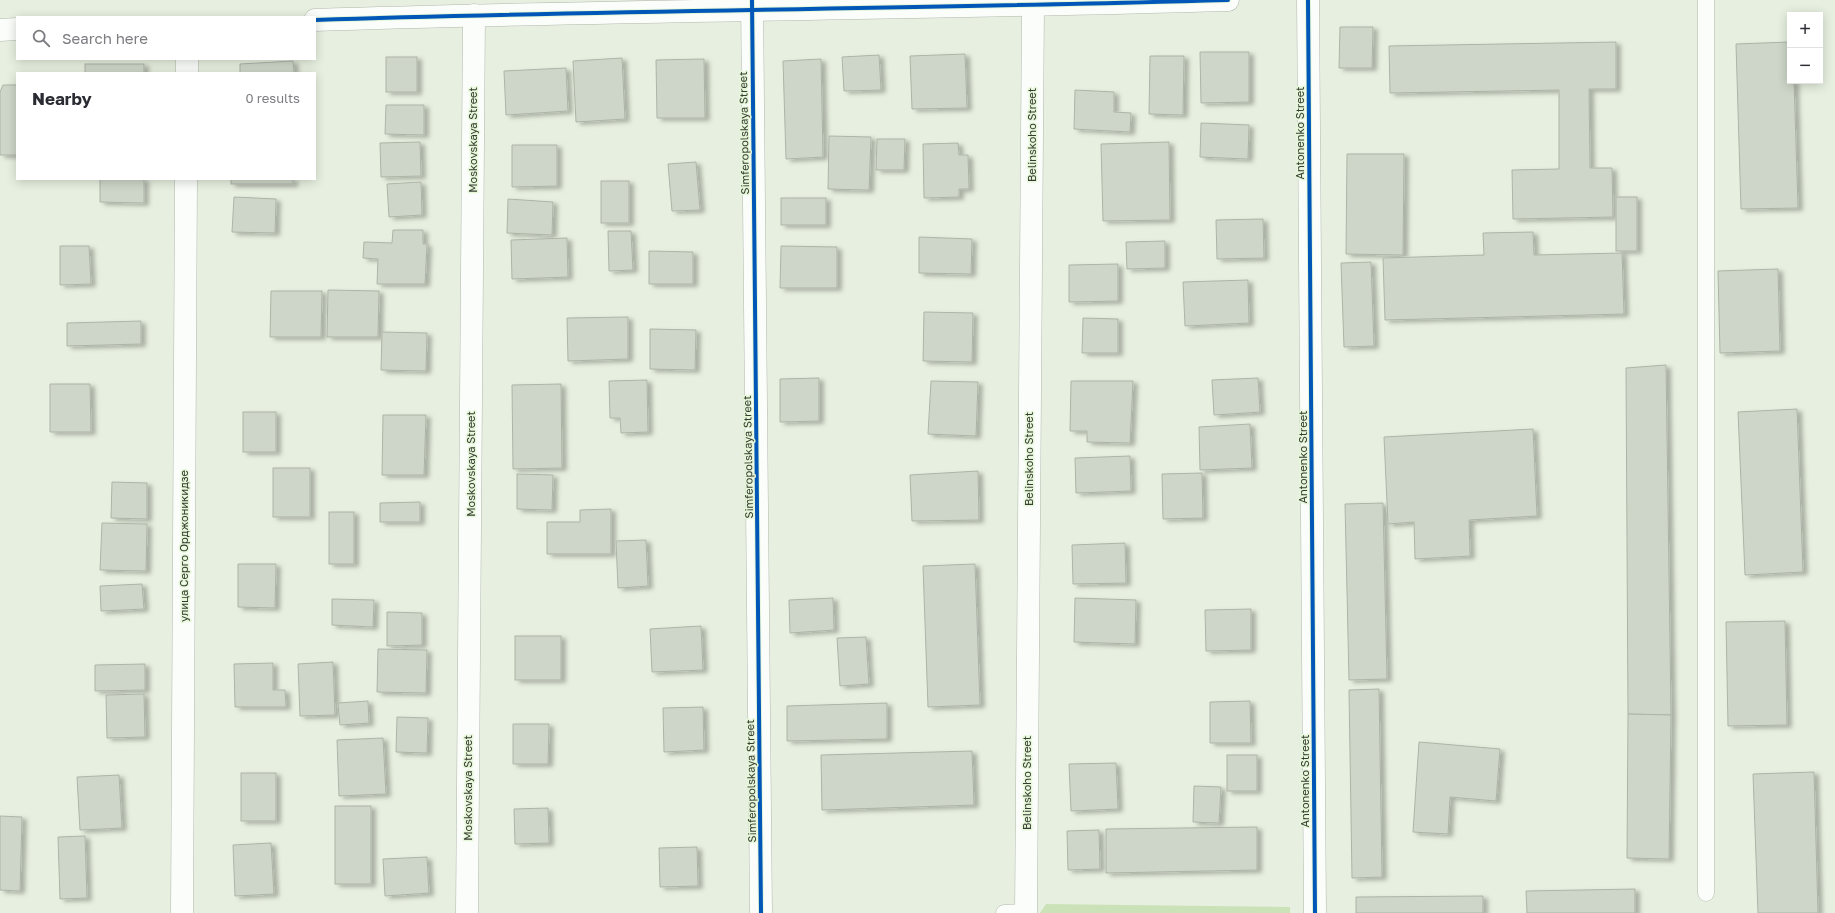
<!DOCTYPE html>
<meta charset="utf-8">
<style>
body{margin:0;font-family:"Golos Text",sans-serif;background:#f2f2f3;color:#2b2b33}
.controls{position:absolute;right:12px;top:12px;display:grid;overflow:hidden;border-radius:0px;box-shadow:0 2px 10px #0003}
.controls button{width:36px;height:36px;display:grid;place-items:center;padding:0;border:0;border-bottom:1px solid #e1e1e2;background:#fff;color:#2b2b33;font:20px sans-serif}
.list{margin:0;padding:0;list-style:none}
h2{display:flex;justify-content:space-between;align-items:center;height:52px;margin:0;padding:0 16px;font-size:17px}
h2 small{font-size:13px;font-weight:400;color:#7c7c81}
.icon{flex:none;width:22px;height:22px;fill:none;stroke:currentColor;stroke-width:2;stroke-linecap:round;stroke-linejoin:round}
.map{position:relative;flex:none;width:1835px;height:913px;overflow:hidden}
.search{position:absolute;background:#fff;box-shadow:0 2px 10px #0003;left:16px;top:16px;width:300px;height:44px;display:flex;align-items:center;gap:10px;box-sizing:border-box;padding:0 14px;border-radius:0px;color:#7c7c81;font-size:15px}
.panel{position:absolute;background:#fff;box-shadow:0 2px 10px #0003;left:16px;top:72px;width:300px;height:108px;border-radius:0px}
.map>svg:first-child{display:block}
.green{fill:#cbe2b8}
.building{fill:#ced6c9;stroke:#adb4a8;filter:url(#shadow)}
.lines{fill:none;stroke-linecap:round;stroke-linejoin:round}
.service-casing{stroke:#b1b8ac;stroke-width:17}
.minor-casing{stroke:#b1b8ac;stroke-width:23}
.service{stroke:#fbfdfa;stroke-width:16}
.minor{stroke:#fbfdfa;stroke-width:22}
.cycleway-casing{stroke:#e6f7d9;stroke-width:6}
.cycleway{stroke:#0057b8;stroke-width:4}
.labels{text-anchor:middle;stroke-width:3;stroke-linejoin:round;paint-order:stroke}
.street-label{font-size:11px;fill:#363c31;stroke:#e6f7d9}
</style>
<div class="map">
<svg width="1835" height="913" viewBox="0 0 1835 913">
<defs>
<filter id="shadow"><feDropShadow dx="4.5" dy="2.5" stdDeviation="2" flood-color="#0004"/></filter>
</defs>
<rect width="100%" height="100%" fill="#e7f0e0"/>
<path class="green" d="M1046,904l244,3v6h-250z"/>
<g class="building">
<path d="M1340,27h33l-1,41h-33z"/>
<path d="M1616,42v47h-27l1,79h22l1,49 -100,2 -1,-49 47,-1v-79l-169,3 -1,-47z"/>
<path d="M1790,42v39h4l4,127 -57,1 -5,-165z"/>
<path d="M1200,52h49v50l-48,1z"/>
<path d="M965,54l2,54 -55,1 -2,-53z"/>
<path d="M879,55l2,35 -37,1 -2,-34z"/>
<path d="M1150,56h34l-1,59 -34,-1z"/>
<rect x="386" y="57" width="31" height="35"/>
<path d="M622,58l3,61 -49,3 -3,-61z"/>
<path d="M704,59l1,59h-48l-1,-58z"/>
<path d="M821,59l2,98 -37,2 -3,-98z"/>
<path d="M293,61l1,12h-54v-9z"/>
<rect x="85" y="64" width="59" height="9"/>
<path d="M566,68l2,43 -62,4 -2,-44z"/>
<path d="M3,85h14v70h-17v-63z"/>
<path d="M1075,90l39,2v20l17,1 -1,19 -56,-3z"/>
<path d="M386,105h38v30l-39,-1z"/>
<path d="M1201,123l48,2 -1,34 -48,-2z"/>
<path d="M829,136l42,1 -2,53 -41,-1z"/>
<path d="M877,139h28l-1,31h-28z"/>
<path d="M420,142l1,34 -40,1 -1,-34z"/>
<path d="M1169,142l1,78 -67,1 -2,-77z"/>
<path d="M958,143l1,12h9l1,34h-10v8l-35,1 -1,-54z"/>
<path d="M512,145h45v41l-45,1z"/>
<path d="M1347,154h57l-1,101 -57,-1z"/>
<path d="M696,162l4,48 -28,1 -4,-47z"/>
<path d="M100,179h44v24l-44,-1z"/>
<rect x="231" y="179" width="62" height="5"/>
<rect x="601" y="181" width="28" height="42"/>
<path d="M421,182l1,33 -33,2 -2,-33z"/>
<path d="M234,197l42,2 -1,34 -43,-1z"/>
<rect x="1616" y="197" width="21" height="54"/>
<rect x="781" y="198" width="45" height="27"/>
<path d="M508,199l45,3 -1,33 -45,-2z"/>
<path d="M1263,219l1,39 -47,1 -1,-39z"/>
<path d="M393,230h30v14h4l-2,40h-48l1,-25 -15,-1 1,-16 28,1z"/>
<path d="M608,231h23l2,39 -24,1z"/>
<path d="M1533,232l1,23 88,-2 2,61 -239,6 -2,-62 101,-3 -1,-22z"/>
<path d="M919,237l53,2 -1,35 -52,-1z"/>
<path d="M567,238l1,39 -56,2 -1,-39z"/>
<path d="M1165,241v27l-38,1 -1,-27z"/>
<path d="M60,246h29l2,38 -31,1z"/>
<path d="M781,246l56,1v41h-57z"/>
<path d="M649,251l44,1v32h-44z"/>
<path d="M1371,262l3,84 -30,1 -3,-84z"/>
<path d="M1118,264v37l-49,1v-37z"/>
<path d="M1778,269l2,82 -60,2 -2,-82z"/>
<path d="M1248,280l1,43 -64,3 -2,-44z"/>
<path d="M328,290l51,1 -1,46h-51z"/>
<path d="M271,291h51l-1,46h-51z"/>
<path d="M924,312l49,1 -1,49 -49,-1z"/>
<path d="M628,317v42l-60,2 -1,-43z"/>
<path d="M1083,318l35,1v34h-36z"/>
<path d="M141,321v23l-74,2v-23z"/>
<path d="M650,329l46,1 -1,40 -45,-1z"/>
<path d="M382,332l45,1 -1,38 -45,-1z"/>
<path d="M1666,365l5,350 -43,-1 -2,-346z"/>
<path d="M819,378v43l-39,1v-43z"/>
<path d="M1258,378l2,34 -46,3 -2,-35z"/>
<path d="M647,380l1,52 -27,1 -1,-15h-10l-1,-37z"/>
<path d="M931,381l47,1 -2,54 -48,-2z"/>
<path d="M1071,381h62l-3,62 -43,-1v-11h-17z"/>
<path d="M50,384h40l1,48h-41z"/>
<path d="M561,384l1,84 -49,1 -1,-84z"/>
<path d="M1797,409l6,163 -58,3 -7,-163z"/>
<rect x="243" y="412" width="33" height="40"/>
<path d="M383,415h43l-2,60h-42z"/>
<path d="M1250,424l2,44 -52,2 -1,-43z"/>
<path d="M1533,429l4,87 -68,4 1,36 -55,3 -1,-37 -26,2 -4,-87z"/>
<path d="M1130,456l1,35 -55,2 -1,-35z"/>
<rect x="273" y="468" width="37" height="49"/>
<path d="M978,471l1,49 -67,1 -2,-46z"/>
<path d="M1202,473l1,45 -40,1 -1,-45z"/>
<path d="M517,474l36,1 -1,35 -35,-1z"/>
<path d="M112,482l35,1v36l-36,-1z"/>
<path d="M420,502v20h-40v-19z"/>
<path d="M1383,503l4,176 -38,1 -4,-176z"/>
<path d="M611,509v45h-64v-32h33v-12z"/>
<rect x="329" y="512" width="25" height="52"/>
<path d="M102,523l45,1 -1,47 -46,-1z"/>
<path d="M646,540l2,46 -30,2 -2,-47z"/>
<path d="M1125,543l1,40 -53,1 -1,-39z"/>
<path d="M238,564h38l-1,44 -37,-1z"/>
<path d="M975,564l5,141 -52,2 -5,-141z"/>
<path d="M142,584l2,25 -43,2 -1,-25z"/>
<path d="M833,598l1,32 -44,3 -1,-33z"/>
<path d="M1075,598l61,2 -1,44 -61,-2z"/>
<path d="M332,599l42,1 -1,27 -41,-2z"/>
<path d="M1251,609v41l-45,1 -1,-41z"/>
<path d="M387,612l35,1v32l-35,1z"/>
<path d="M1785,621l2,104 -59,1 -2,-104z"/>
<path d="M701,626l2,44 -51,2 -2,-43z"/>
<rect x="515" y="636" width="46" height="44"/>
<path d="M866,637l3,47 -29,2 -3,-48z"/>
<path d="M378,649l49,1 -1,43 -49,-1z"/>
<path d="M333,662l2,53 -35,1 -2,-52z"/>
<path d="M273,663v27h12l1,17h-51l-1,-43z"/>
<path d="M145,664v26l-50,1v-26z"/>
<path d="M1379,689l3,188 -30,1 -3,-188z"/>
<path d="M144,694l1,43 -38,1 -1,-43z"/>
<path d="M368,701l1,22 -29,2 -2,-22z"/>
<path d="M1250,701l1,42h-41v-41z"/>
<path d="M887,703v36l-100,2v-35z"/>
<path d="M703,707l1,43 -40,2 -1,-44z"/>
<path d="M1628,714l43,1 -2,144 -42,-1z"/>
<path d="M397,717l31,1 -1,35 -31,-1z"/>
<path d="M513,724h36l-1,40h-35z"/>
<path d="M383,738l3,56 -47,2 -2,-56z"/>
<path d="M1419,742l81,7 -4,52 -46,-4 -2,37 -35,-2z"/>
<path d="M972,751l2,54 -152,5 -1,-55z"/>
<rect x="1227" y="755" width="30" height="36"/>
<path d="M1116,763l2,46 -47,2 -2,-47z"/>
<path d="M1814,772l4,141h-60l-5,-139z"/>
<rect x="241" y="773" width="35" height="48"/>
<path d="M119,775l3,53 -42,2 -3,-53z"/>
<path d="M1194,786l27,1 -2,36 -26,-1z"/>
<rect x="335" y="806" width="36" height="78"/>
<path d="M548,808l1,35 -34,1 -1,-35z"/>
<path d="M0,816l22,1 -2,74 -20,-1z"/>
<path d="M1257,827v43l-151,3v-44z"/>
<path d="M1099,830l1,39 -32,1 -1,-39z"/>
<path d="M85,836l2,62 -27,1 -2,-62z"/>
<path d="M271,843l3,51 -39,2 -2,-51z"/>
<path d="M697,847l1,39 -38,1 -1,-39z"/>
<path d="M427,857l2,36 -44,3 -2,-37z"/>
<path d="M1635,889v24h-108l-1,-22z"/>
<path d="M1483,896v17h-127v-16z"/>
</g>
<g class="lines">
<defs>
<g id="service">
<path d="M1706,0v893"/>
<path d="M1004,913l22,-1"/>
</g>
<g id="minor">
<path d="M752,0l9,913"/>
<path d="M1308,0l7,913"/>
<path d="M315,20c304,-10 609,-11 913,-20"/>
<path d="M0,30l17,-1"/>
<path d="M187,73v-14"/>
<path d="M182,913l4,-734"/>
<path d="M467,913l7,-898"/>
<path d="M1026,913l7,-907"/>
</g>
</defs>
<use href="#service" class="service-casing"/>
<use href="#minor" class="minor-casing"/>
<use href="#service" class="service"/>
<use href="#minor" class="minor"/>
<defs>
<g id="cycleway">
<path d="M752,0l9,913"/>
<path d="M1308,0l7,913"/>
<path d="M315,20c304,-10 609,-11 913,-20"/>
</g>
</defs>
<use href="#cycleway" class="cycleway-casing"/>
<use href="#cycleway" class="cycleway"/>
</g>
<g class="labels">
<g class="street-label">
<text transform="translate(744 133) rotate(-91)" y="4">Simferopolskaya Street</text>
<text transform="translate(1300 133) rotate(-90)" y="4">Antonenko Street</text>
<text transform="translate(1032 135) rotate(-90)" y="4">Belinskoho Street</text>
<text transform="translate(473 140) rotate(-90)" y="4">Moskovskaya Street</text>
<text transform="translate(748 457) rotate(-91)" y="4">Simferopolskaya Street</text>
<text transform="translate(1303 457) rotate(-90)" y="4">Antonenko Street</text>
<text transform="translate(1029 459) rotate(-90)" y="4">Belinskoho Street</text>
<text transform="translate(471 464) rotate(-90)" y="4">Moskovskaya Street</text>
<text transform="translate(184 546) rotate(-90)" y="4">улица Серго Орджоникидзе</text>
<text transform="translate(751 781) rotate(-91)" y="4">Simferopolskaya Street</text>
<text transform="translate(1305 781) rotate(-90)" y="4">Antonenko Street</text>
<text transform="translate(1027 783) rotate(-90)" y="4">Belinskoho Street</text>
<text transform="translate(468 788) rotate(-90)" y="4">Moskovskaya Street</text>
</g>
</g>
</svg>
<div class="controls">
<button>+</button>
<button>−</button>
</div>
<div class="search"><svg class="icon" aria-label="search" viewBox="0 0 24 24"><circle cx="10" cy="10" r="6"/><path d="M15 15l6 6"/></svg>Search here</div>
<section class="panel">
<h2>Nearby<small>0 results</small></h2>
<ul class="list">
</ul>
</section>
</div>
